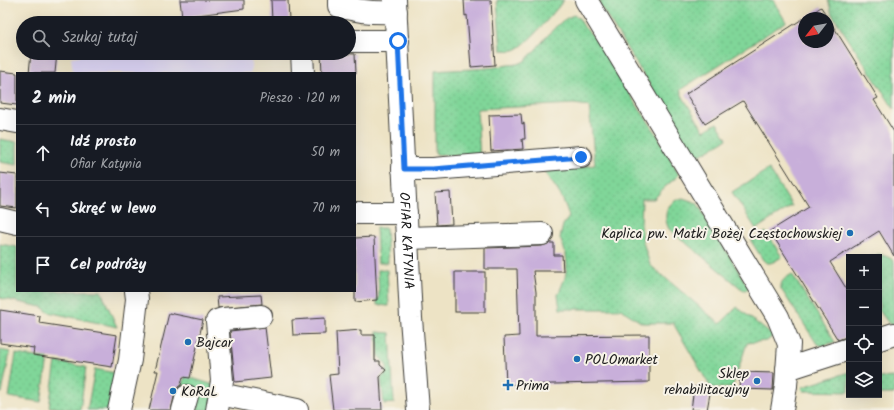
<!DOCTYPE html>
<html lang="pl">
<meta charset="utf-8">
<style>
body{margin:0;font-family:Kalam,sans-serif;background:#242831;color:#f1f3f6}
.controls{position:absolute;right:12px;bottom:12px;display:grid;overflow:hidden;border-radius:0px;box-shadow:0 4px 16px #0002}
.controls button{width:36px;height:36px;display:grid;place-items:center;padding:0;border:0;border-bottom:1px solid #363941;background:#171b24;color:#f1f3f6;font:20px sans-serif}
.compass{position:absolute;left:798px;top:12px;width:36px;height:36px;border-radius:50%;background:#171b24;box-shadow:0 4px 16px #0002;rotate:239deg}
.stop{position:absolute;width:12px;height:12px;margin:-9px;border:3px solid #1a73e8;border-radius:50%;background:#fff}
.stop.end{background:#1a73e8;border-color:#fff;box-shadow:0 1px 4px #0008}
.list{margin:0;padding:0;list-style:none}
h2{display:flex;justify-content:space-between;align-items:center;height:52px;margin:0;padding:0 16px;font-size:17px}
h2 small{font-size:13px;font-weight:400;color:#9ea1a6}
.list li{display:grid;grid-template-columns:26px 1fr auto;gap:12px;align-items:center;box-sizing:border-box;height:56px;padding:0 16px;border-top:1px solid #363941}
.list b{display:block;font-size:15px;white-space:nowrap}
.list p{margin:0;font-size:13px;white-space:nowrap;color:#9ea1a6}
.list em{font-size:13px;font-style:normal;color:#9ea1a6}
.icon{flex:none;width:22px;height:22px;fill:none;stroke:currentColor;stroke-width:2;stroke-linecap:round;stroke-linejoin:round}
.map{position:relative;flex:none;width:894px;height:410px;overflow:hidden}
.search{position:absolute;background:#171b24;box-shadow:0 4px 16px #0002;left:16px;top:16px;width:340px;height:44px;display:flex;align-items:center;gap:10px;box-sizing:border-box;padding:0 14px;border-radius:22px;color:#9ea1a6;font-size:15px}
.panel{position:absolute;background:#171b24;box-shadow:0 4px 16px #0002;left:16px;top:72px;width:340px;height:220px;border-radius:0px}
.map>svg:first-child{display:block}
.built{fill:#ddd5f6}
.grass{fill:url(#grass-dots);stroke:#4e795a}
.building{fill:#c8afda}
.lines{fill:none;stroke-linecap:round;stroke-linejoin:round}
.minor-casing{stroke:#3b3a35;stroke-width:24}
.minor{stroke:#fff;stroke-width:22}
.route{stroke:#1a73e8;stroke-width:5}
.poi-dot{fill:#1f6fb2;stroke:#f7f3e8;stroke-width:1.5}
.labels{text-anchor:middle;stroke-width:4;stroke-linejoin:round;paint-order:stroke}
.poi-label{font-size:14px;fill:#1c1c1c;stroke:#f7f3e8;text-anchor:start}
.street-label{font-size:14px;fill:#1c1c1c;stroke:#f7f3e8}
</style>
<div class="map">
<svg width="894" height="410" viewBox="0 0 894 410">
<defs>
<pattern id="grass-dots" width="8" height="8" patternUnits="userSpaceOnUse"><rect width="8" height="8" fill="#80d699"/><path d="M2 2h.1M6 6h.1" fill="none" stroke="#6eb783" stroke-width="1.8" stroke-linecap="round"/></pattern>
</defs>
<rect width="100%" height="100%" fill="#f7f3e8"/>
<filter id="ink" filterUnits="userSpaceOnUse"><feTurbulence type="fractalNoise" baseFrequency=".025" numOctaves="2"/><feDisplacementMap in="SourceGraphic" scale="8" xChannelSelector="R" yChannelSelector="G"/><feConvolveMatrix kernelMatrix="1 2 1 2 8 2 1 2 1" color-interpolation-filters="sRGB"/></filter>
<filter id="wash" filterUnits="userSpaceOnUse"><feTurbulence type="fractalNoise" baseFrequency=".012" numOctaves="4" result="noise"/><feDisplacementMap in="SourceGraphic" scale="16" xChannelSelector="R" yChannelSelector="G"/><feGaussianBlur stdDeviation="0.9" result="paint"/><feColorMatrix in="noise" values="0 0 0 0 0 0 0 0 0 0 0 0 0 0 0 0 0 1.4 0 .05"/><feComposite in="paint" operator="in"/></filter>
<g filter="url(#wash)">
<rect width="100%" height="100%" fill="#ede3c5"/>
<path class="built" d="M96,53h152l3,1v19h-178l-2,-16z"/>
<g class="grass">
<path d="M497,0h67c-8,10 -39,48 -50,50 -4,1 -9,0 -13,0z"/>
<path d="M600,0h173l13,22 -106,68 3,7 21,34 13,-8 10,16 -32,19 -95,-153z"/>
<path d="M828,0h66v109l-62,-95z"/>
<path d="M574,15l5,3 5,9 10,10 30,49 34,50 21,39 -14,12 -11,12h-12l-1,26 2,17 7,23 70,59 17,-17 36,29 -6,5 -20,2 -15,45h-21l-38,-65h-31l-21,-14h-61l-2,-14 7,-17 2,-13 -1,-11 -6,-16 3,-13 6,-8c-5,-20 -14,-31 -26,-46l52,-6 -6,-59 -15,-2 -97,5 3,49 -45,-4v-83c24,-2 49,-1 73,-6 5,0 11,-1 15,-3 17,-13 31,-41 51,-47z"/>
<path d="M0,139l17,3v23l-17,-3z"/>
<path d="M769,169l23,37 -36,23 -24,-37z"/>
<path d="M683,198l14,5 52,85 -2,2h-4l-74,-61c-7,-14 -2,-28 14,-31z"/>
<path d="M376,228h10l2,35h-10z"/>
<path d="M766,232l16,25c-6,3 -13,10 -19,3l-12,-19z"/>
<path d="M0,244l17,3v44h84l16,36 -69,-15 -6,-5 -42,-9z"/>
<path d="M879,254c5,2 12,3 15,8v64l-5,-2 -10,-14v-53h-9z"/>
<path d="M378,270h9l2,36 -12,-1v-6h2z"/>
<path d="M792,274l43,68 -13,4 -5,-2 -36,-55c-1,-9 5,-11 11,-15z"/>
<path d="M377,332l13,1 4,70 -10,1 -3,-26c11,-9 6,-13 -2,-21z"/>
<path d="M0,350l10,2 -8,41h-2z"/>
<path d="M16,354l32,5 -7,43 -32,-5z"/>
<path d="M56,362l30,5 -6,43 -31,-3z"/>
<path d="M95,369l26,5 -7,36h-27z"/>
<path d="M849,372v20l-45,-1 -2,-2 1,-2z"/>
<path d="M185,376l32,10 -4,24h-24l-7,-22z"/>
<path d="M894,377v17h-15v-16z"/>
</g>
<g id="blocks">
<g class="building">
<path d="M180,0h64v9l-62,8z"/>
<path d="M271,0h17l1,20 -17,1z"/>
<path d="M464,0h27l4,65 -24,2 -4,-52 -2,1z"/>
<path d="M821,7l7,11h-23z"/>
<path d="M804,18v24h24v-24l50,80 -4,2 20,32v124l-15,-25 -49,31 19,31v43l-11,4 -68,-109 39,-24 -66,-106 -38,23 -19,-30z"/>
<path d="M31,53h26l-2,20h-26z"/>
<path d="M321,53l34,1 1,19h-34z"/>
<path d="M0,71l17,2v32l-17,-2z"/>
<path d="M521,114l1,10 2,-1 1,16h-3l1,10 -32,2 -2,-36z"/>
<path d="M0,173l17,2v33l-17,-2z"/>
<path d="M450,192l2,32 -15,1 -2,-32z"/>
<path d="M374,237l3,63 -22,2v-64z"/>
<path d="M550,243h4v12h8l1,16h-30l3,21v44l113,-1v47l-143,3 -2,-48 15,-1 -2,-67h-32v-21l57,-2z"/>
<rect x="455" y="272" width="30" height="40"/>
<path d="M261,295l1,9 -44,4 -1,-11z"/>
<path d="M0,310l40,6 -1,7 78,12 -5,32 -79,-12 1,-7 -34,-5z"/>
<path d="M169,313l34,7 -13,58 -7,-1 -2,8 -3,2 -3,6 -4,17h-22l9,-39h-3z"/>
<path d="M325,318v16l-32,1 -1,-15z"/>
<path d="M265,327l6,51 -36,4 -5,-51z"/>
<path d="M361,330v5h14v26h5v4l6,5 -6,7 2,33h-49l-4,-35 9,-1 -2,-42z"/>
<path d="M740,372l34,1 -1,17 -34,-1z"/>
<path d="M694,387l17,1 -4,22h-16z"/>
</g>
</g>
</g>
<g filter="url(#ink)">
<use href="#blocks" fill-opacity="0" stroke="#3b3a35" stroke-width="1"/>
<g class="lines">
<defs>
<g id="minor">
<path d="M339,0v6c19,6 37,7 57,6"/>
<path id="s1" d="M395,0l16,318 7,92"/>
<path d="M586,0l192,317 11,27 -3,42 -4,24"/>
<path d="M349,41h49"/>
<path d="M302,53l1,20"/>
<path d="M0,119l17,3"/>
<path d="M403,169h30l148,-12"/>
<path d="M355,213h51"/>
<path d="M0,219l17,4"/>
<path d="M407,238l135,-4"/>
<path d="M879,339l15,-5"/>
<path d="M787,369l62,-20"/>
<path d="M220,394l77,16"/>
<path d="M119,410l11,-50 7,-61 -1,-8"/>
<path d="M183,410l4,-14"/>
<path d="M217,410l5,-29 -5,-60 6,-2 38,-3"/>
</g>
</defs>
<use href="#minor" class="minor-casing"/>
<use href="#minor" class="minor"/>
</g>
</g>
<g class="lines" filter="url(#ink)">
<path class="route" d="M398,41l6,128h29l148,-12"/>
</g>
<g class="poi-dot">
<circle cx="850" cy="233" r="4"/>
<circle cx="188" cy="342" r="4"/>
<circle cx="577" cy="359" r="4"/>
<circle cx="757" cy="381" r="4"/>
<path d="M506 379h4v4h4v4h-4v4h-4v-4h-4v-4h4z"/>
<circle cx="173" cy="391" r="4"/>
</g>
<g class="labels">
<g class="poi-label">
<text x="842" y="238" text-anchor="end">Kaplica pw. Matki Bożej Częstochowskiej</text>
<text x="196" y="347">Bajcar</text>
<text x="585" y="364">POLOmarket</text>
<text x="749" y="378" text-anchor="end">Sklep<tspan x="749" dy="16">rehabilitacyjny</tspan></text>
<text x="516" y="390">Prima</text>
<text x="181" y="396">KoRaL</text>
</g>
<g class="street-label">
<text dy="5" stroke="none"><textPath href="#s1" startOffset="241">OFIAR KATYNIA</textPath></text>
</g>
</g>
</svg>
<div class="controls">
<button>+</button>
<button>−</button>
<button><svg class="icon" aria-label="locate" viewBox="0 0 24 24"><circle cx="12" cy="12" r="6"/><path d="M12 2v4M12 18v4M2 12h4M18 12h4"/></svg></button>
<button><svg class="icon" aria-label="layers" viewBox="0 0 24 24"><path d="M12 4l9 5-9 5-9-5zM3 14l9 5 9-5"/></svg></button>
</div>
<svg class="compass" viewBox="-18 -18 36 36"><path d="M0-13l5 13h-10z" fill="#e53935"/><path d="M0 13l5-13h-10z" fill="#9ea1a6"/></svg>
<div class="stop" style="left:398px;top:41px"></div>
<div class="stop end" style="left:581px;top:157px"></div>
<div class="search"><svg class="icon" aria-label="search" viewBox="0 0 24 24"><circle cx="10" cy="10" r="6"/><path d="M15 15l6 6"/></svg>Szukaj tutaj</div>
<section class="panel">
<h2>2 min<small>Pieszo · 120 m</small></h2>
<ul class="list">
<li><svg class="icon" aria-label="ahead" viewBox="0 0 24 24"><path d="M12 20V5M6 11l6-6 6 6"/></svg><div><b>Idź prosto</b><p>Ofiar Katynia</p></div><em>50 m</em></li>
<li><svg class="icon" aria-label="left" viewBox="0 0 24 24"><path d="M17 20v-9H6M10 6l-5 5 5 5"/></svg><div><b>Skręć w lewo</b></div><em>70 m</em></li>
<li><svg class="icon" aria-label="arrive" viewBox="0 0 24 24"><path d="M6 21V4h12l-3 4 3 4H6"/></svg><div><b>Cel podróży</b></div></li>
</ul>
</section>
</div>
